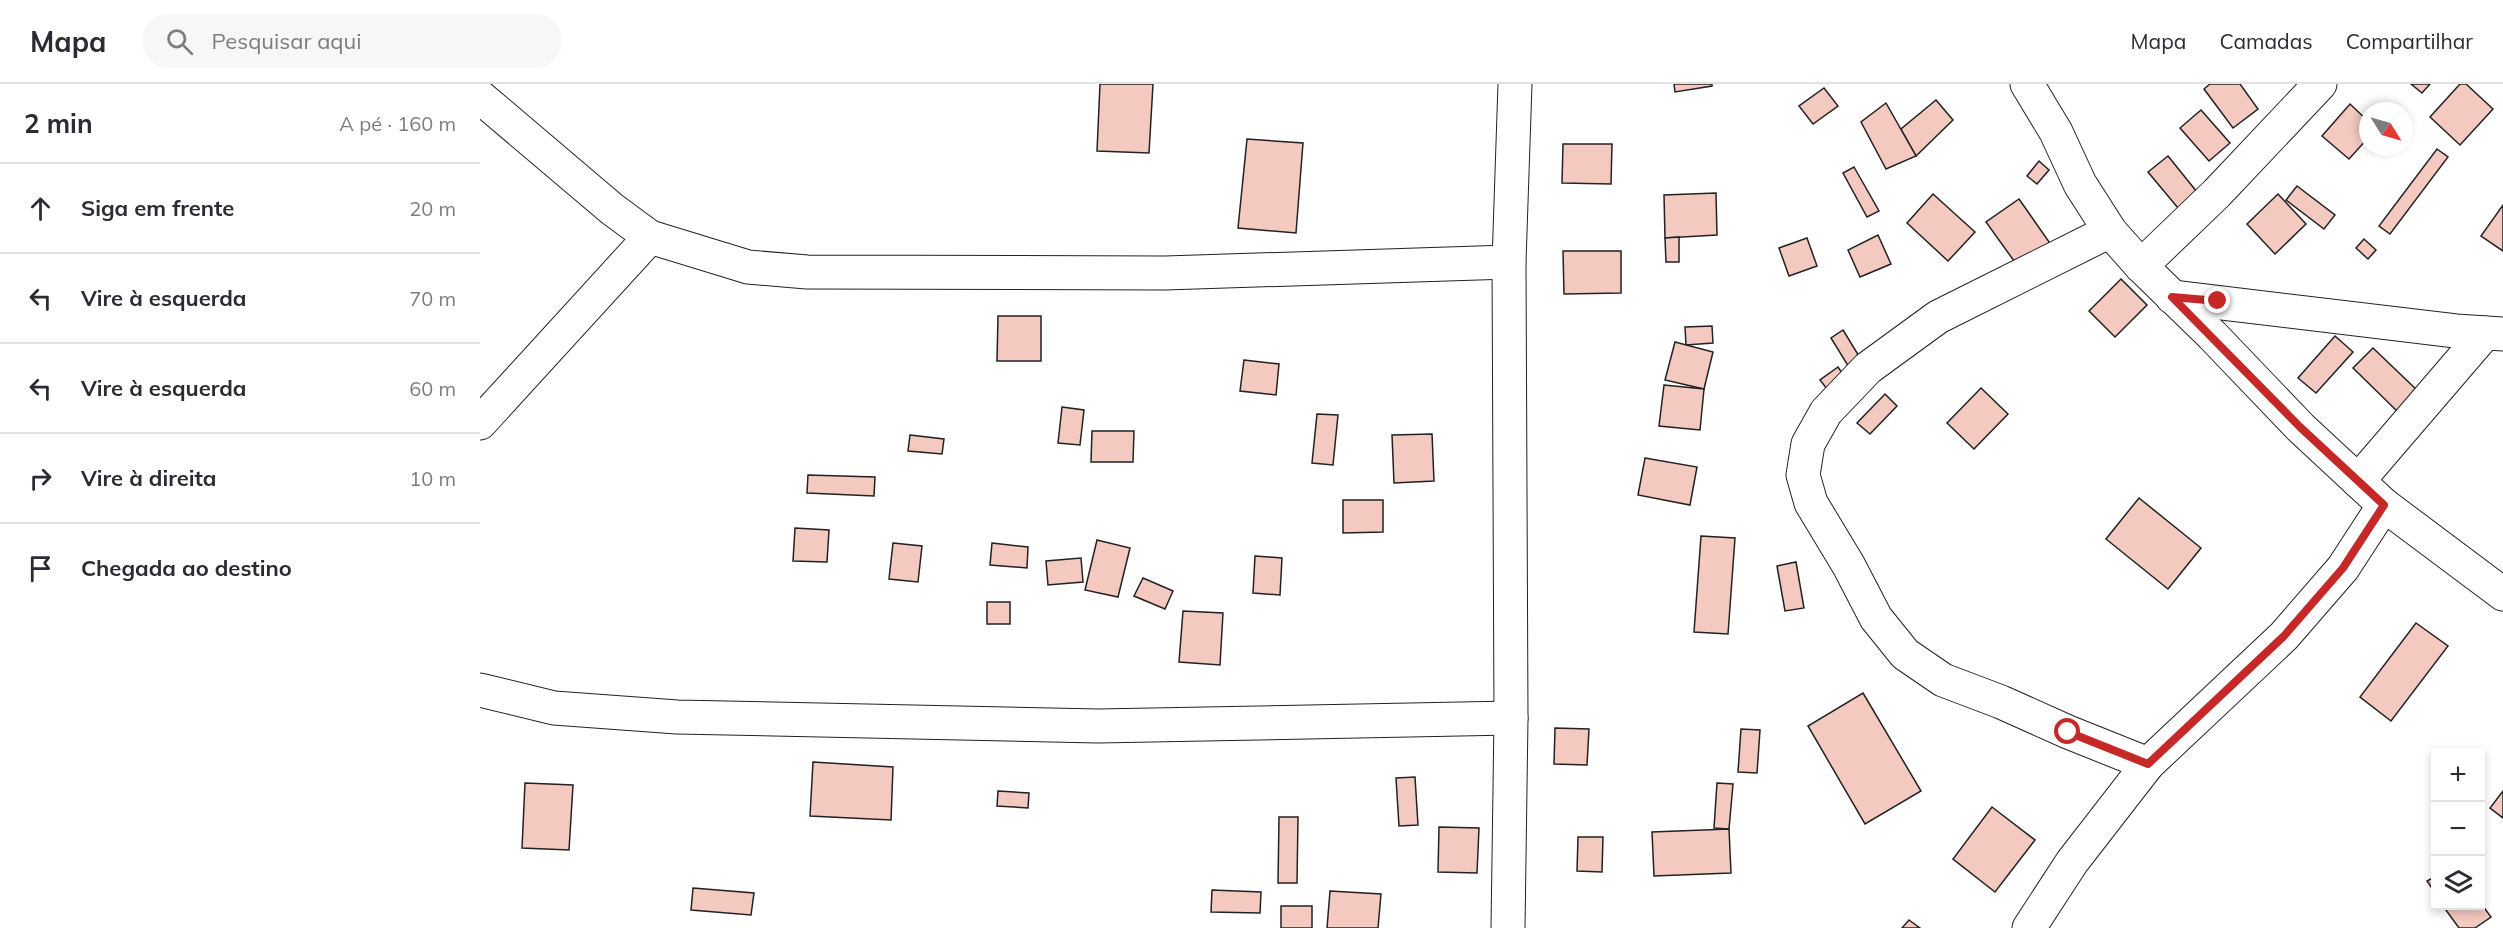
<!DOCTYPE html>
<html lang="pt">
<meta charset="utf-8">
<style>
body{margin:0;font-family:Mulish,sans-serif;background:#f7f7f7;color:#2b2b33}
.controls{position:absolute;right:18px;bottom:18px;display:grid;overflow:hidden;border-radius:0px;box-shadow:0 3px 9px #0003}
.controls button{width:54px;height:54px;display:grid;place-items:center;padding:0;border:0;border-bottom:2px solid #e1e1e2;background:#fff;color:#2b2b33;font:30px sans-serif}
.compass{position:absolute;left:1879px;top:18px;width:54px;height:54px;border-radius:50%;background:#fff;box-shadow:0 3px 9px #0003;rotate:127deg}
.stop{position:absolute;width:18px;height:18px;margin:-14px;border:4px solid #c62828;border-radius:50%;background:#fff}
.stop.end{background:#c62828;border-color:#fff;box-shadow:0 2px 6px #0008}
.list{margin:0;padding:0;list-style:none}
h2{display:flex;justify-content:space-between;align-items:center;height:78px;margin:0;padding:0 24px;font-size:26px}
h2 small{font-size:20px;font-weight:400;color:#7c7c81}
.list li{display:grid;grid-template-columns:39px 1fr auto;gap:18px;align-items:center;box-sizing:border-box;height:90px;padding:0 24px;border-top:2px solid #e1e1e2}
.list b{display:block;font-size:22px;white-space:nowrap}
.list em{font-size:20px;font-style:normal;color:#7c7c81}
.icon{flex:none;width:33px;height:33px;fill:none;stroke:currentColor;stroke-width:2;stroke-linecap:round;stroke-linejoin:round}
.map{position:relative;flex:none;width:2023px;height:844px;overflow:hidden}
header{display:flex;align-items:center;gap:36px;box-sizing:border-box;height:84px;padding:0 30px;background:#fff;border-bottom:2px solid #e1e1e2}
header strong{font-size:28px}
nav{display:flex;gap:33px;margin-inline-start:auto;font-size:21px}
.search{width:420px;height:54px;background:#f7f7f7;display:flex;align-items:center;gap:15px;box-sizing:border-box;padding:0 21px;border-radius:33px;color:#7c7c81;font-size:22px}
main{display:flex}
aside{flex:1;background:#fff}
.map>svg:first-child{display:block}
.building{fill:#f3c9c0;stroke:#222;stroke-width:1.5}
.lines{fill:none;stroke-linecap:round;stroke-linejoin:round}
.minor-casing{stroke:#222;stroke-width:35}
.minor{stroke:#fff;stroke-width:33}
.route{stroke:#c62828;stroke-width:8}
</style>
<header>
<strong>Mapa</strong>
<div class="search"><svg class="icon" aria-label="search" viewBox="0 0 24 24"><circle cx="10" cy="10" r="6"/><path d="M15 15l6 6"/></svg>Pesquisar aqui</div>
<nav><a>Mapa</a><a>Camadas</a><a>Compartilhar</a></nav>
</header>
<main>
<aside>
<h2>2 min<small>A pé · 160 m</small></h2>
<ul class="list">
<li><svg class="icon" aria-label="ahead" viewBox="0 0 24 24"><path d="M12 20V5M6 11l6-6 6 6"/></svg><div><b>Siga em frente</b></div><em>20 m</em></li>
<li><svg class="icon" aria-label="left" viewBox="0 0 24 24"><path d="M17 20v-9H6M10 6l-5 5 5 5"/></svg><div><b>Vire à esquerda</b></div><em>70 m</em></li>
<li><svg class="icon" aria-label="left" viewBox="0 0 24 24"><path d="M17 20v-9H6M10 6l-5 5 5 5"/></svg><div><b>Vire à esquerda</b></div><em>60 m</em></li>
<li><svg class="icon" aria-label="right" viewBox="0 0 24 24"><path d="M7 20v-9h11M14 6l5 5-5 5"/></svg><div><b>Vire à direita</b></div><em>10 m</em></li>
<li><svg class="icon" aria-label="arrive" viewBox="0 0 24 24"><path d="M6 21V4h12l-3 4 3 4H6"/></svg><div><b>Chegada ao destino</b></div></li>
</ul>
</aside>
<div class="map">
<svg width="2023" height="844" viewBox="0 0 2023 844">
<rect width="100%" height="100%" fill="#fff"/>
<g class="building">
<path d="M620,0h53l-4,69 -52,-2z"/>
<path d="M1194,0h38v2l-37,6z"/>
<path d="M1730,0h30l18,25 -25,19 -29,-39z"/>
<path d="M1931,0h19l-8,9z"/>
<path d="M1980,0h6l27,25 -33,36 -30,-28z"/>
<path d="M1344,4l14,18 -25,18 -14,-18z"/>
<path d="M1456,16l17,20 -37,36 -15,-27z"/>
<path d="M1406,19l30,53 -30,13 -25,-47z"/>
<path d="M1870,20l18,17v17l-19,21 -27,-23z"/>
<path d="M1721,26l29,33 -21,18 -29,-33z"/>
<path d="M767,55l56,4 -7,90 -58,-5z"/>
<path d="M1083,60h49l-1,40 -49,-1z"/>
<path d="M1957,65l11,8 -58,77 -11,-8z"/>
<path d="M1688,72l29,36 -19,16 -30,-36z"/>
<path d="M1559,77l10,9 -12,14 -10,-8z"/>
<path d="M1374,83l25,44 -12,6 -24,-44z"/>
<path d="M1817,102l38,29 -11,14 -38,-29z"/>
<path d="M1236,109l1,42 -52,3 -1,-43z"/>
<path d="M1453,110l42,38 -27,29 -41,-38z"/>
<path d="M1798,110l28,30 -31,30 -28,-30z"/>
<path d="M1539,115l35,50 -32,23 -36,-50z"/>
<path d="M2023,121v46l-22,-15z"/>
<path d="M1398,151l13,29 -31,13 -12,-27z"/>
<path d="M1199,153v25h-13l-1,-24z"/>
<path d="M1327,154l10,28 -28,10 -10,-28z"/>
<path d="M1884,155l12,11 -8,9 -12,-11z"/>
<path d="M1083,167h58v42l-57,1z"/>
<path d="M1641,195l26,26 -32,32 -26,-26z"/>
<path d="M518,232h43v45h-44z"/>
<path d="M1232,242l1,17 -27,2 -1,-18z"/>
<path d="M1363,246l19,31 -12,8 -19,-31z"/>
<path d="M1855,252l18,16 -37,41 -18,-15z"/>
<path d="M1195,258l38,10 -9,37 -39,-9z"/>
<path d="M1893,264l47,45 -21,20 -46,-45z"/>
<path d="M764,276l35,4 -3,31 -36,-4z"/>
<path d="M1358,283l6,9 -17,13 -7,-9z"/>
<path d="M1184,301l40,4 -4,41 -41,-4z"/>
<path d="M1501,304l27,26 -34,35 -27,-26z"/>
<path d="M1405,310l12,12 -27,28 -13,-11z"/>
<path d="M582,323l22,3 -4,35 -22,-2z"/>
<path d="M837,330l21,1 -5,50 -21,-2z"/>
<path d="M612,347h42l-1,31h-42z"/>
<path d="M952,350l2,47 -40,2 -2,-48z"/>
<path d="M430,351l34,4 -2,15 -34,-3z"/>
<path d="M1165,374l52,9 -7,38 -52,-10z"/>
<path d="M328,391l67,2 -1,19 -67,-3z"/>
<path d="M1659,414l62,50 -33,41 -62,-50z"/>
<path d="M863,416h40v32l-40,1z"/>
<path d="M315,444l34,2 -2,32 -34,-1z"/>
<path d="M1221,452l34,2 -7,96 -34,-2z"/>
<path d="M617,456l33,8 -12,49 -33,-7z"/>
<path d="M413,459l29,3 -4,36 -29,-3z"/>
<path d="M512,459l36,4 -1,21 -37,-3z"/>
<path d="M775,472l27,2 -2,37 -27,-2z"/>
<path d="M601,474l2,24 -35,3 -2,-24z"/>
<path d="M1316,478l8,46 -19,3 -8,-45z"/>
<path d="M663,494l30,13 -8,18 -31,-13z"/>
<rect x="507" y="518" width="23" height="22"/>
<path d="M703,527l40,2 -3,52 -41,-3z"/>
<path d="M1936,539l32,23 -57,75 -31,-24z"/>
<path d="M1383,609l58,98 -56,33 -57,-98z"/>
<path d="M1075,644l34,1 -2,36 -33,-1z"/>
<path d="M1261,645l19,1 -3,43 -19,-1z"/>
<path d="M333,678l80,5 -2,53 -81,-4z"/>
<path d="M935,693l3,48 -19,1 -3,-48z"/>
<path d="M45,699l48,2 -4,65 -47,-2z"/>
<path d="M1237,699l16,1 -4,45 -15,-1z"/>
<path d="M518,707l31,2 -1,15 -31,-2z"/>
<path d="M2023,707v27l-13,-10z"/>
<path d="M1512,723l43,33 -40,52 -42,-33z"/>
<path d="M799,733h19l-1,66h-19z"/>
<path d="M959,743l40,1 -2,45 -39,-1z"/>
<path d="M1249,745l2,44 -77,3 -2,-44z"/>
<path d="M1098,753h25l-1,35 -25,-1z"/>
<path d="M1956,792v18l-9,-13z"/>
<path d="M213,804l61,5 -3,22 -60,-5z"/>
<path d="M732,806l49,2 -1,21 -49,-1z"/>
<path d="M850,807l51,3 -3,34h-51z"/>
<path d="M2000,818l11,15 -16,11h-16l-16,-22h37z"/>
<rect x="801" y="822" width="31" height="22"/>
<path d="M1429,836l11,8h-18z"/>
</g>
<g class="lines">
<defs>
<g id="minor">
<path d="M1547,0l29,48 24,52 30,47 31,35 71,69 88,92 84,78 119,89"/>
<path d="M0,13l132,112 38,28 98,30 59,5 358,1 344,-11"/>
<path d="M1630,147l-172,86 -70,51 -42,44 -18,32 -5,31 8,28 38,63 27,52 29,36 38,26 58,22 67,30 80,32"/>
<path d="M1661,182l76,-73 103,-109"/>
<path d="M1692,213l284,34 47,3"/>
<path d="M0,339l170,-186"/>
<path d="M1878,397l127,-148"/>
<path d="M0,606l74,18 123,9 421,9 413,-8"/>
<path d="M1028,844l3,-210 -2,-456 6,-178"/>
<path d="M1549,844l43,-66 76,-98 136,-128 59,-68 41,-63"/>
</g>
</defs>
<use href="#minor" class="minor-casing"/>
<use href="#minor" class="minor"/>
</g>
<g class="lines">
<path class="route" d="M1588,648l80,32 136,-128 59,-68 41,-63 -84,-78 -128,-130 46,4"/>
</g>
</svg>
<div class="controls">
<button>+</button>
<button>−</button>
<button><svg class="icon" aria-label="layers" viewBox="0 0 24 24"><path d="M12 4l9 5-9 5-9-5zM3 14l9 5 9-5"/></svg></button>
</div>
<svg class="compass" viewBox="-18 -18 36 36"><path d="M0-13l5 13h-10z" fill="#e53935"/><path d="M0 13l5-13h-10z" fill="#7c7c81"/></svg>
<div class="stop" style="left:1588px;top:648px"></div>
<div class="stop end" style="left:1738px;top:217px"></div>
</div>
</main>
